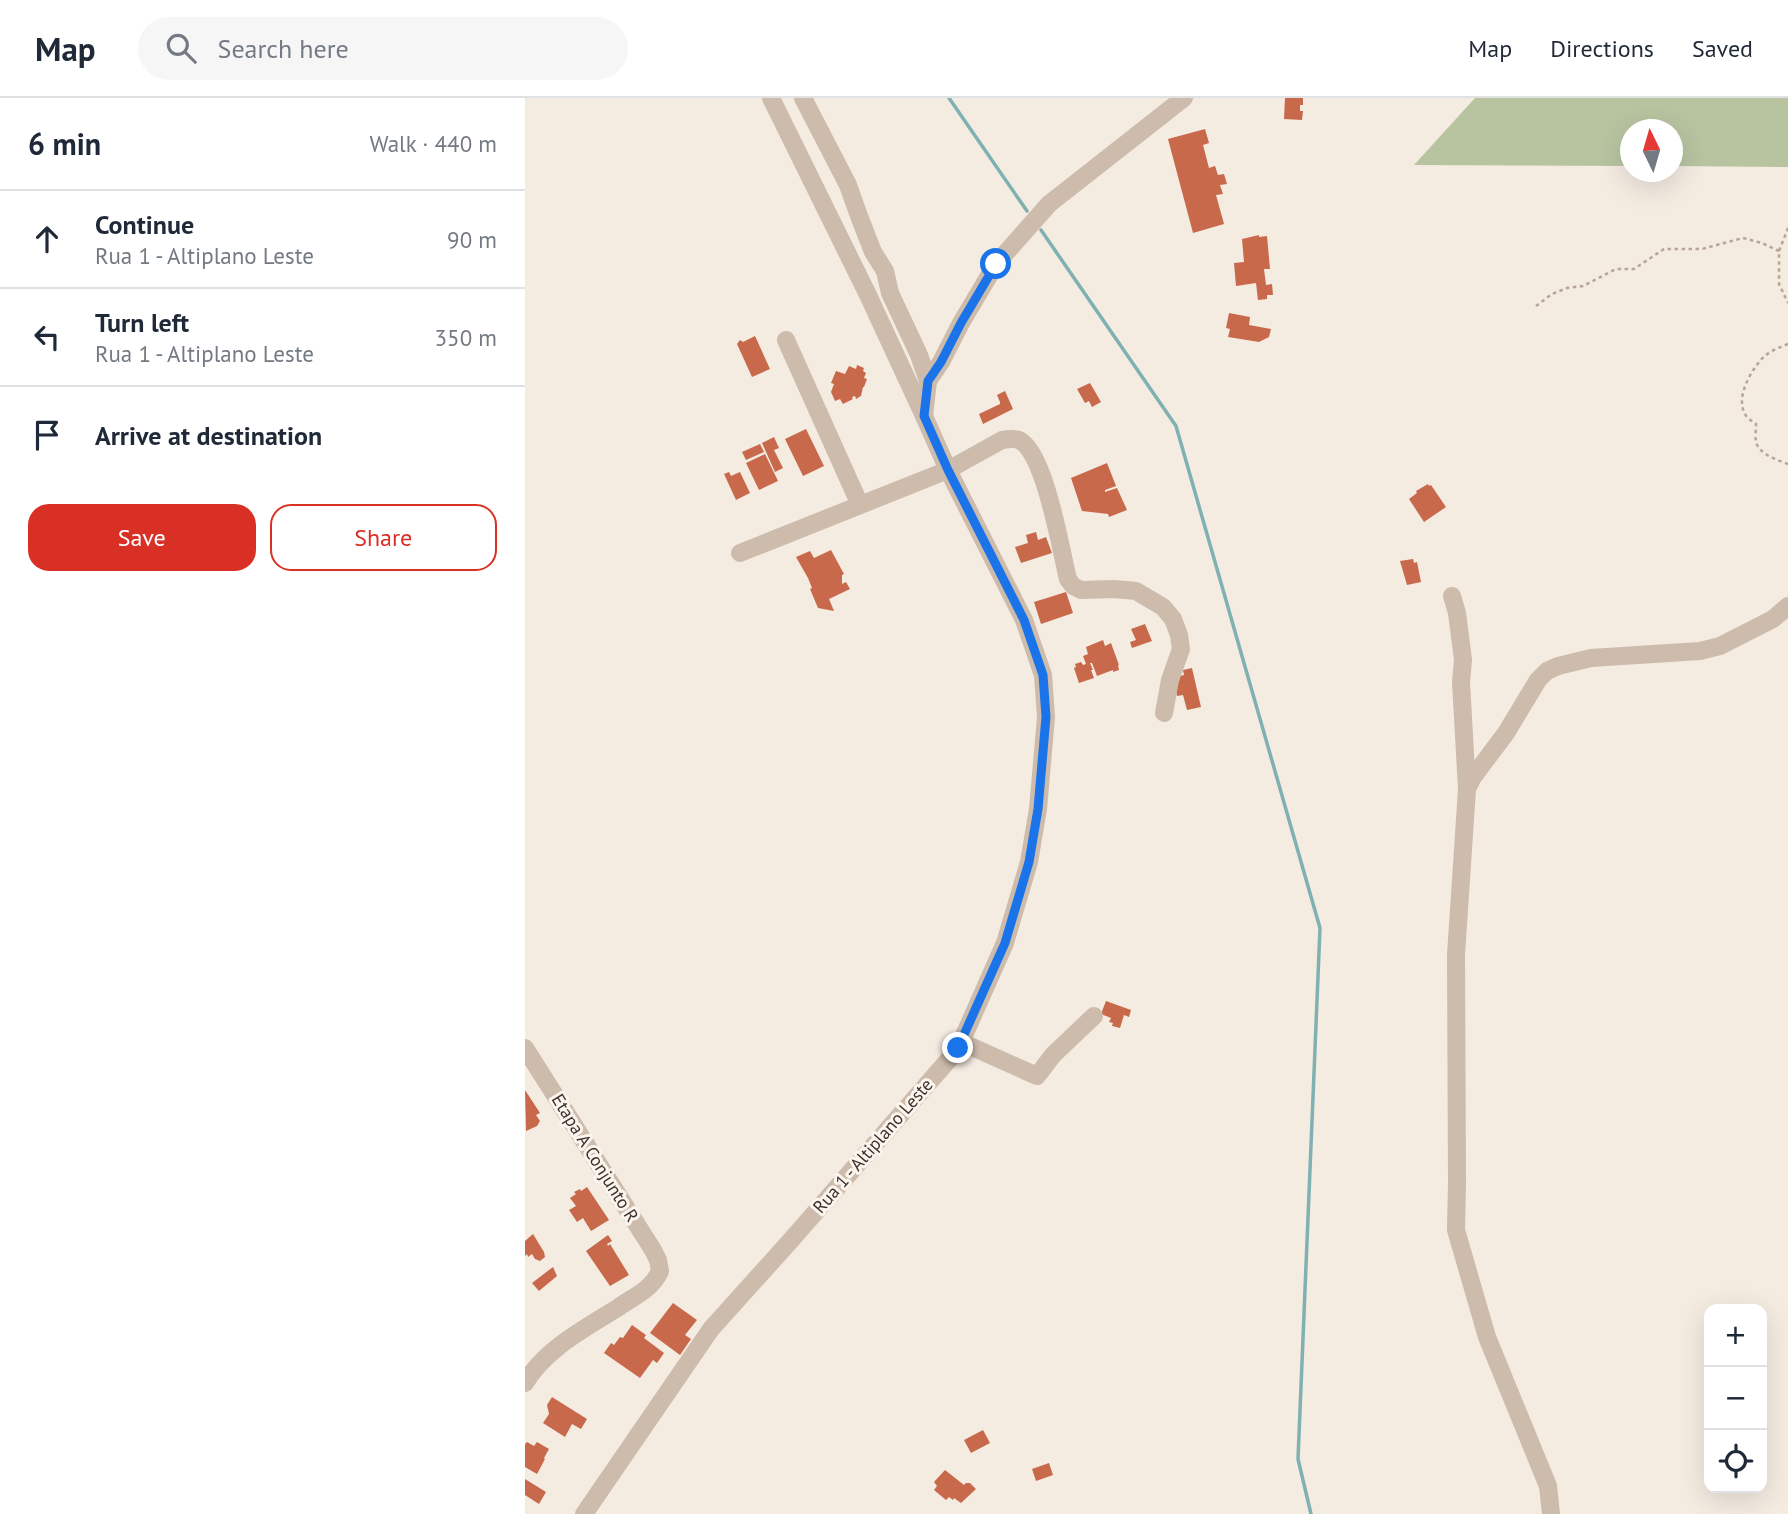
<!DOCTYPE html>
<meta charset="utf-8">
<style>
body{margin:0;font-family:"PT Sans",sans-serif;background:#f6f6f7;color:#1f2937}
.controls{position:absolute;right:21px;bottom:21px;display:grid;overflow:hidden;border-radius:14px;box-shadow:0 7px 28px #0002}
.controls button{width:63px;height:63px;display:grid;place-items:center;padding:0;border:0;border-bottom:2px solid #e0e1e3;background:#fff;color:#1f2937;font:35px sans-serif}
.compass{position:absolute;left:1095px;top:21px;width:63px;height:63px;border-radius:50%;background:#fff;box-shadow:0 7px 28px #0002;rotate:355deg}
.stop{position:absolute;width:21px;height:21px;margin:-16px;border:5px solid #1a73e8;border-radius:50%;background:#fff}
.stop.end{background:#1a73e8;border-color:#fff;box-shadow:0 2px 7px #0008}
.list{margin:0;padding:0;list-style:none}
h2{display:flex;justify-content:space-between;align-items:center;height:91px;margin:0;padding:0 28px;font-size:30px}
h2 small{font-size:23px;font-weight:400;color:#747a83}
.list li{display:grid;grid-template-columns:46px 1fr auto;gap:21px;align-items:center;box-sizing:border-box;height:98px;padding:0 28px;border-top:2px solid #e0e1e3}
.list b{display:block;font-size:26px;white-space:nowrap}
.list p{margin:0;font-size:23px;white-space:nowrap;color:#747a83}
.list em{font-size:23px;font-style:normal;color:#747a83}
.actions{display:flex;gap:14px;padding:21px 28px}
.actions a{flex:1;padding:16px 0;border:2px solid #d93025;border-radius:21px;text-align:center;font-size:24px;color:#d93025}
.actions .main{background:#d93025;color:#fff}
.icon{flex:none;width:38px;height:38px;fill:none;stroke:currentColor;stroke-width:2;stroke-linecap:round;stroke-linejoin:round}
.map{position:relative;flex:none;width:1263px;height:1416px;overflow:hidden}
header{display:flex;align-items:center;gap:42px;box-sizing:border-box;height:98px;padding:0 35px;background:#fff;border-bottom:2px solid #e0e1e3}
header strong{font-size:33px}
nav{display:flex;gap:38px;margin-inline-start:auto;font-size:24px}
.search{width:490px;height:63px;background:#f6f6f7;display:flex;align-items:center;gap:18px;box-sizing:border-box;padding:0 24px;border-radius:38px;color:#747a83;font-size:26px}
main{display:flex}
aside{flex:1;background:#fff}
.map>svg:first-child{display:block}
.green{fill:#b8c4a0}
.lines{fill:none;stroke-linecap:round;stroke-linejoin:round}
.stream{stroke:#7fb0b2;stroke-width:3.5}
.building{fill:#c8694b}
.path{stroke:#b9a596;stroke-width:2.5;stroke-dasharray:3.5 3.5;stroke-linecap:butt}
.minor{stroke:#cdbbac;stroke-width:18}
.route{stroke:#1a73e8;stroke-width:9}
.labels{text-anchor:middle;stroke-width:6;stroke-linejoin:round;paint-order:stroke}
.street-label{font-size:18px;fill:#3b302b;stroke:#fbf5ee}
</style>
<header>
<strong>Map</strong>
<div class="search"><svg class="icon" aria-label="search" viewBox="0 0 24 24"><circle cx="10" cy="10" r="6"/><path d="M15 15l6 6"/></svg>Search here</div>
<nav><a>Map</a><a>Directions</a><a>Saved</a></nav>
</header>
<main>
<aside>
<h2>6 min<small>Walk · 440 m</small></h2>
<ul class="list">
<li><svg class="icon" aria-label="ahead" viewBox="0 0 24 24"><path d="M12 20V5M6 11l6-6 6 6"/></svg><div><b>Continue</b><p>Rua 1 - Altiplano Leste</p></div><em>90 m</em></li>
<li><svg class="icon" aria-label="left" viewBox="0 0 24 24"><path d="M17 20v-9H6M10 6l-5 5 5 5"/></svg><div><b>Turn left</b><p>Rua 1 - Altiplano Leste</p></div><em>350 m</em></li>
<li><svg class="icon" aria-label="arrive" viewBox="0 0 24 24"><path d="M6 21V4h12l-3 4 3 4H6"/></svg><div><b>Arrive at destination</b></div></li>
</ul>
<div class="actions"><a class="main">Save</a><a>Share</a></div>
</aside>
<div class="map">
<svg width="1263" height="1416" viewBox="0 0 1263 1416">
<rect width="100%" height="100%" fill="#f4ebe1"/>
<path class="green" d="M950,0h313v69l-115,-1v-36h-42l-1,36 -216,-1z"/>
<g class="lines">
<g class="stream">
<path d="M424,0l78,113"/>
<path d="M516,132l135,196 144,502 -22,531 13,55"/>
</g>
</g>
<g class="building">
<path d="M760,0h18v7h-3v6h3l-1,9 -18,-1z"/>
<path d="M680,31l4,14 -6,2 6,23 6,-2 3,9 6,-1 3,10 -7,1 3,9 -7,1 8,29 -31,9 -25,-94z"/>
<path d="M734,137v2l8,-1 3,33h-6l2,16 6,-1 1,11h-6v4l-9,1 -2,-17 -20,3 -2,-23 10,-1 -2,-23z"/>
<path d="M704,215l21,4 -1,8 22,4 -2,8 -10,5 -31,-5 2,-8 -4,-1z"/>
<path d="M230,238l15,33 -18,8 -15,-33 3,-4 3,2z"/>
<path d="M332,267l7,3 -1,3 3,2 -2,5 3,1 -3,8h-1l-2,9 -5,3 -1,-3 -3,1 1,2 -10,5 -3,-5 -5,2 -4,-9 3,-8 -3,-1 5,-12 9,3 4,-8 7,3z"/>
<path d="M565,285l11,19 -9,5 -3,-6 -4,2 -8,-14z"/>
<path d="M480,293l8,18 -30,15 -4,-10 21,-10v-2l-3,-7z"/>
<path d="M281,331l18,37 -21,10 -18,-37z"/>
<path d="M249,339l5,11 -5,2 9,18 -8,4 -13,-29z"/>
<path d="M235,346l4,8 -18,8 -4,-8z"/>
<path d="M240,356l13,27 -19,9 -13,-27z"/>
<path d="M582,365l9,23 -11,4v2l12,-4 10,22 -18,7 -1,-3 -26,-3 -11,-33z"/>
<path d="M204,374l2,4 9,-4 10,21 -14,7 -12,-26z"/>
<path d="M903,386l1,2 2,-1 15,22 -22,15 -15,-23 8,-6 -1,-2z"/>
<path d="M511,434l2,8 8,-3 6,16 -31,10 -6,-16 13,-4 -2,-8z"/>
<path d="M306,452l13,24 -2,1v9l4,-2 4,7 -21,10 5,12 -16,-3 -8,-19 2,-1 -4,-10 -12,-21 14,-6 4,7z"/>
<path d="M888,461l1,4 3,-1 4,20 -14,3 -7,-24z"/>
<path d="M541,494l7,21 -32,11 -7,-22z"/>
<path d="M620,526l7,17 -20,7 -2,-6 6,-2 -5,-11z"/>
<path d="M578,542l2,6 6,-3 8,22h-1l1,5 -6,2v-2l-16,6 -5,-13h-2l3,7h-2l3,8 -15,5 -5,-15 2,-1 -1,-3 6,-2 2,3 3,-1 -3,-8 5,-2 -2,-7z"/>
<path d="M667,570l9,39 -14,3 -4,-15 -6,1 -5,-18 12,-3 -1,-5z"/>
<path d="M581,903l25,9 -2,7 -5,-2 -4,13 -8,-2 1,-3 -4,-1 2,-4 -10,-4z"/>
<path d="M0,992l15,23 -4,2 4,6 -3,5 -11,5z"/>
<path d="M62,1089l22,33 -18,11 -8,-13 -6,4 -8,-12 7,-4 -6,-8 6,-4 -2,-2 6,-3 1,2z"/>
<path d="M8,1136l11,18 1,5 -5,4 -5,-2 -3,-5 -4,3 -1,-3 -2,2v-15z"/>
<path d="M83,1137l4,6 -5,3 1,2 2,-2 19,31 -19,11 -24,-35z"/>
<path d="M28,1169l4,9 -18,15 -7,-8z"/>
<path d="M148,1205l24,17 -12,15 6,4 -11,16 -30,-22z"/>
<path d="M107,1227l14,10 -2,3 20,15 -7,10 -4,-3 -13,18 -36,-25 7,-10 3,2 6,-8 3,1z"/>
<path d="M27,1299l35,22 -6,10 -9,-5 -7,13 -22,-14 6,-9 -2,-9z"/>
<path d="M458,1332l7,13 -19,10 -7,-13z"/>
<path d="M2,1344l7,4 3,-4 12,7 -5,9 1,1 -8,15 -12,-7v-23z"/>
<path d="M524,1365l4,12 -17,6 -4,-12z"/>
<path d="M420,1372l19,15 2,-2h4l6,6 -15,14 -7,-5 -1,2 -4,-3 -3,3 -12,-10 3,-4 -3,-4z"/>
<path d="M0,1381l21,13 -7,12 -14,-9z"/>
</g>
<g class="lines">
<g class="path">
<path d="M1263,130l-9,23v33l9,19"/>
<path d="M1011,208l16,-12 15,-6 16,-2 33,-17h18l30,-20h38l41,-11 19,5 17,8"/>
<path d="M1263,246c-10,4 -21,8 -28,17 -11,13 -26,40 -13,56 3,3 6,5 9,7 0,6 -1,13 0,18 3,12 21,18 32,22"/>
</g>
<g class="minor">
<path d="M246,0l97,197 56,121"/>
<path d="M278,0l45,87 11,31 14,36 12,19 5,22 29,62 9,26"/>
<path d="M261,242l74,165"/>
<path d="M215,455l208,-83 54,-30c6,-1 12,-2 17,0 26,12 42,111 49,139l5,7 8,4 33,-1 22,2 27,16 10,12 6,16 2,14 -11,31 -6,33"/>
<path d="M927,498l5,17 6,47 -2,22 6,107"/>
<path d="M436,944l76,34 16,-21 41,-39"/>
<path d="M0,950l128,202 5,10 2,11c-8,18 -25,25 -41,36 -33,21 -73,41 -94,76"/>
<path d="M59,1416l127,-185 81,-90 166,-190 47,-106 24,-81 9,-53 8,-92 -3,-42 -19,-55 -76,-150 -24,-54 4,-35 13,-19 20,-39 35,-59 53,-60 135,-106"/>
<path d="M1026,1416l-3,-28 -61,-149 -31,-107 1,-48 -1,-227 11,-166 6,-12 33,-44 32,-53 9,-9 11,-5 33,-8 109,-7 20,-5 53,-27 15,-13"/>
</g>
</g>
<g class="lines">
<path class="route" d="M433,950l47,-105 24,-81 9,-53 8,-92 -3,-42 -19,-55 -76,-150 -24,-54 4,-35 13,-19 20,-39 35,-59"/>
</g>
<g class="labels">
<g class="street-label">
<text transform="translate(348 1048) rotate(-49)" y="6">Rua 1 - Altiplano Leste</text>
<text transform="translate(70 1060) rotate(58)" y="6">Etapa A Conjunto R</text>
</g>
</g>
</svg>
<div class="controls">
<button>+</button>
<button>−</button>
<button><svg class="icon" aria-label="locate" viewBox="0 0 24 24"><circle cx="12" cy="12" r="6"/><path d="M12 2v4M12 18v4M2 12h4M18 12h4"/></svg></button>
</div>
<svg class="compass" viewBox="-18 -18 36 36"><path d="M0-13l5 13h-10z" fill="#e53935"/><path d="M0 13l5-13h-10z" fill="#747a83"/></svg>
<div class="stop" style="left:471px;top:166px"></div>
<div class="stop end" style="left:433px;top:950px"></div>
</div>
</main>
